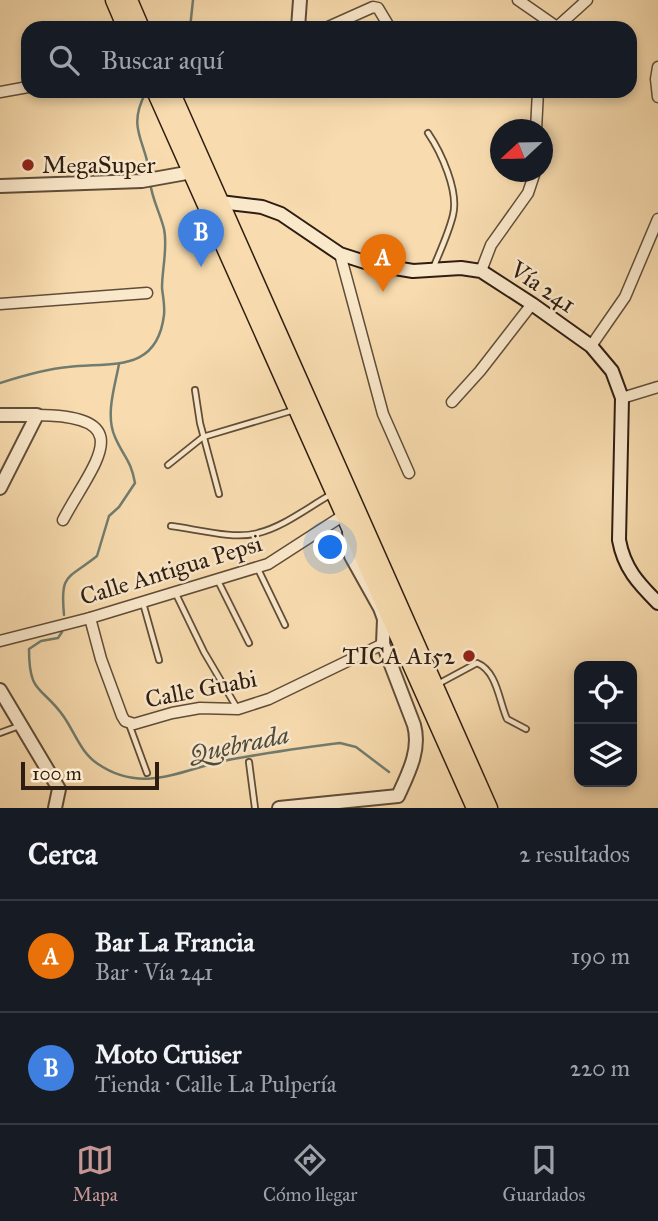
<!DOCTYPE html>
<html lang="es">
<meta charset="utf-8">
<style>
body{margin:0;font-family:"IM FELL Great Primer",serif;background:#20242c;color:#f1f3f6}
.controls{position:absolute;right:21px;bottom:21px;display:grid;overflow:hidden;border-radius:14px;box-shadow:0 4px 10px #0003}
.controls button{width:63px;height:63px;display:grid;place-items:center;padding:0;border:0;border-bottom:2px solid #363941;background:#171b24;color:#f1f3f6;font:35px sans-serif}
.compass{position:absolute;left:490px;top:119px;width:63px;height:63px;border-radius:50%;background:#171b24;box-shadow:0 4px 10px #0003;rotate:248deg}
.scale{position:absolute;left:21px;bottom:18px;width:138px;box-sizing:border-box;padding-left:7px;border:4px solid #2e1d11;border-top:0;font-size:19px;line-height:24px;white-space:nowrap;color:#2e1d11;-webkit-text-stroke:5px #fae8cb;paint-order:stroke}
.you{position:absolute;left:331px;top:548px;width:24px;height:24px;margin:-18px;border:5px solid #fff;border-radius:50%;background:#1a73e8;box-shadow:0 0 0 10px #1a73e833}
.badge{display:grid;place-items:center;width:46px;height:46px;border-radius:50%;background:#c59692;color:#fff;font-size:23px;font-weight:700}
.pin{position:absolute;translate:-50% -58px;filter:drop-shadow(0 2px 4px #0008)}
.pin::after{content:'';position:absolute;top:37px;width:24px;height:21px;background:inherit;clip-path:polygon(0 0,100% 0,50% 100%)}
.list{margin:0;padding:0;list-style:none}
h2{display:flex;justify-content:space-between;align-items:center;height:91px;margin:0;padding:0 28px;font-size:30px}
h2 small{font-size:23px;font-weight:400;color:#9ea1a6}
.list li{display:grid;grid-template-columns:46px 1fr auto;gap:21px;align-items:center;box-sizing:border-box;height:112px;padding:0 28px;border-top:2px solid #363941}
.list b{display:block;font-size:26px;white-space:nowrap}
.list p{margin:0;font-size:23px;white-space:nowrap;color:#9ea1a6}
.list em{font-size:23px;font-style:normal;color:#9ea1a6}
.icon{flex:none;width:38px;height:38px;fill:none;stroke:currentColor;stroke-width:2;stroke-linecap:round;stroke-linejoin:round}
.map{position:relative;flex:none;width:658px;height:808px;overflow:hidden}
.search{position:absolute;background:#171b24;box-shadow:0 4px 10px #0003;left:21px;right:21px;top:21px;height:77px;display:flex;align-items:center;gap:18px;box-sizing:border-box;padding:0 24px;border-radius:21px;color:#9ea1a6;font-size:26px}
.sheet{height:315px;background:#171b24}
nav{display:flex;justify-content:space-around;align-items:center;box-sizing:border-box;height:98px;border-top:2px solid #363941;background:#171b24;font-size:19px;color:#9ea1a6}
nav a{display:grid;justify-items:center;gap:4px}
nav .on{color:#c59692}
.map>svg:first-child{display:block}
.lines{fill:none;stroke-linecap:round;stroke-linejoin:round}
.stream{stroke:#717c6f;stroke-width:2.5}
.service-casing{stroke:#604d38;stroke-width:8}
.minor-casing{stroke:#604d38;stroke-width:13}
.tertiary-casing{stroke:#604d38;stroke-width:16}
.secondary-casing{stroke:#2e1d11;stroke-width:16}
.trunk-casing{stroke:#2e1d11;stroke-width:19}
.service{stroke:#fae8cb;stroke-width:4.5}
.minor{stroke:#fae8cb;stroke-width:10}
.tertiary{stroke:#fae8cb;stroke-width:12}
.secondary{stroke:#fae8cb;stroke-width:12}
.trunk{stroke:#f8dcaf;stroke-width:16}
.poi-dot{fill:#8f2418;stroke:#fae8cb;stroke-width:2.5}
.labels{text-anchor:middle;stroke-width:5;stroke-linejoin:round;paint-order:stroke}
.poi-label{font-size:24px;fill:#2e1d11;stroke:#fae8cb;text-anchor:start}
.street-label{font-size:24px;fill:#2e1d11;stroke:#fae8cb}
.water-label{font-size:26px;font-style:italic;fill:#4f4c40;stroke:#fae8cb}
</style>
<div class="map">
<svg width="658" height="808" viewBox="0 0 658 808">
<rect width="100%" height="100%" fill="#f8dcaf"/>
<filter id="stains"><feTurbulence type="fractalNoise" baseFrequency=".00286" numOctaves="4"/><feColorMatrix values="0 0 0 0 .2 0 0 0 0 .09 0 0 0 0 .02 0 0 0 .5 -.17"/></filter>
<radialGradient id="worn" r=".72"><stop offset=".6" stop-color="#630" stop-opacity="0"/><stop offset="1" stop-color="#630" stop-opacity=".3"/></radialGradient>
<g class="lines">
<g class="stream">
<path d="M190,28l3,-28"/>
<path d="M146,92c-20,37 0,48 4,84"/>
<path d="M0,383c22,-7 45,-14 68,-16 44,-5 89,6 96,-52 1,-9 -1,-18 -2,-27 0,-19 6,-41 2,-59 -4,-16 -12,-30 -14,-47"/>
<path d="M64,615c-4,-42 3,-35 33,-59l12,-40 10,-9 16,-24c-4,-23 -12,-27 -20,-46 -10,-22 0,-51 4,-73"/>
<path d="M62,632l-4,6 -17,3 -12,8c0,47 13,36 35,68 11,16 17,36 34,47 47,32 88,3 135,-5 35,-6 71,-12 107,-16l16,4 33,25"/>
</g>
<defs>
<g id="service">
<path d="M428,133c13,19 31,58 25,82 -4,17 -12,34 -19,51"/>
<path d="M195,390l5,33 19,71"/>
<path d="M168,465l35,-28 91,-27"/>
<path d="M171,526c25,3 63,14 87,7 25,-6 49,-25 72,-38"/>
<path d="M258,569l27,56"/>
<path d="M218,581l31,62"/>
<path d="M175,592l29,60 33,56"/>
<path d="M143,603l16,57"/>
<path d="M438,684l39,-21c20,8 22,38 30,56l19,10"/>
<path d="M129,724l18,49"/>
<path d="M0,733l19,-7"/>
<path d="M249,762l6,46"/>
</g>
<g id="minor">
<path d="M518,0l39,27"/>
<path d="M326,28l47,-21 5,1 12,20"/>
<path d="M556,28l31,-28"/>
<path d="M658,67l-2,12 2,18"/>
<path d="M0,92l28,-5"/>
<path d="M536,130l2,-39"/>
<path d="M340,254l43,160 26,59"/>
<path d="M481,271l10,-26 37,-52 7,-21"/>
<path d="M0,304l147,-11"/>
<path d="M591,346l34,-49 33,-78"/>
<path d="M622,398l36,-11"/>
<path d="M452,402l28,-31 52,-67"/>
<path d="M37,415c104,1 57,47 26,105"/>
<path d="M90,618l11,41 21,57 3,5 9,3 38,-11 28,-5 38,1 31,-10 114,-55"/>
<path d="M0,641l90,-23 178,-54 76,-49"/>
</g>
<g id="tertiary">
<path d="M298,28l2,-28"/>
<path d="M0,186l142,-5 50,-9"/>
<path d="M0,415h37l-37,73"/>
<path d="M0,690l59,99 -4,19"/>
<path d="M279,808l119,-12c10,-22 23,-46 16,-71l-31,-81 1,-25 -4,-11 -29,-52 -2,-25"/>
</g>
<path id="secondary" d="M214,205l6,-3 42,5 19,7 59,40 31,10 42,7 48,-3 20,3 51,33 59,42 21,25 10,27 -3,142c5,28 19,43 39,63"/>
<g id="trunk">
<path d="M114,0l12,28"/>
<path d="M129,0l12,28"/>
<path d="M155,91l320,717"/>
<path d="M171,91l318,717"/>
</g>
</defs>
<use href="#service" class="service-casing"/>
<use href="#minor" class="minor-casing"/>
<use href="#tertiary" class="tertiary-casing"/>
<use href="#secondary" class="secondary-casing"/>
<use href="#trunk" class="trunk-casing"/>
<use href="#service" class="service"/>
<use href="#minor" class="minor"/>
<use href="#tertiary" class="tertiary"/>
<use href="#secondary" class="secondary"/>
<use href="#trunk" class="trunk"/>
</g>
<g class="poi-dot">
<circle cx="28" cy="165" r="7"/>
<circle cx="469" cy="656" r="7"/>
</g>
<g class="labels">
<g class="poi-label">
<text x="42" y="173">MegaSuper</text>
<text x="455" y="664" text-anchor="end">TICA A152</text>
</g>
<g class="street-label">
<text transform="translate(543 287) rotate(34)" y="8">Vía 241</text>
<text transform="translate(171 570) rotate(-17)" y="8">Calle Antigua Pepsi</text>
<text transform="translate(201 689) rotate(-11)" y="8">Calle Guabi</text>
</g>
<g class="water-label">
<text transform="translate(239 744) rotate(-12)" y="9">Quebrada</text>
</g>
</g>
<rect width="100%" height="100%" filter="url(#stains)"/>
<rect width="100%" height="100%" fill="url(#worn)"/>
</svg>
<div class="controls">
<button><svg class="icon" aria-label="locate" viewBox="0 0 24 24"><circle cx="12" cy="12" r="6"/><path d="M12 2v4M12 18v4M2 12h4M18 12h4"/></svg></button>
<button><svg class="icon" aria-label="layers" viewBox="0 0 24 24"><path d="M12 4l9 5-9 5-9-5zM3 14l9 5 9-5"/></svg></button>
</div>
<svg class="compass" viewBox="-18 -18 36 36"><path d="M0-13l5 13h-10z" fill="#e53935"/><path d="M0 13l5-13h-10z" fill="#9ea1a6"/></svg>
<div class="scale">100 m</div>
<div class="you"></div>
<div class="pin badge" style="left:383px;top:292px;background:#e8710a">A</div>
<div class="pin badge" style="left:201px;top:267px;background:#3f7fe0">B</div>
<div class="search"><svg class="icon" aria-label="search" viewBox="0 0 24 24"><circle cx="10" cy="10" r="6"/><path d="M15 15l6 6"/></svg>Buscar aquí</div>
</div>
<section class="sheet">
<h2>Cerca<small>2 resultados</small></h2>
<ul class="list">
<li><span class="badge" style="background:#e8710a">A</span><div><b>Bar La Francia</b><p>Bar · Vía 241</p></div><em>190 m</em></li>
<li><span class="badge" style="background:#3f7fe0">B</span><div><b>Moto Cruiser</b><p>Tienda · Calle La Pulpería</p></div><em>220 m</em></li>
</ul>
</section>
<nav>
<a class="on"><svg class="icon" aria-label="map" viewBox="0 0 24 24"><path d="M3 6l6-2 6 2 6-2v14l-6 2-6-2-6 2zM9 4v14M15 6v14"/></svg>Mapa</a>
<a><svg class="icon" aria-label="directions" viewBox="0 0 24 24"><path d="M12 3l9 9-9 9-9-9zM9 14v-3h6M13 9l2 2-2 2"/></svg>Cómo llegar</a>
<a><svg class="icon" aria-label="saved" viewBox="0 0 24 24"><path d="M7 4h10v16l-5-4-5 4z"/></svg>Guardados</a>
</nav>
